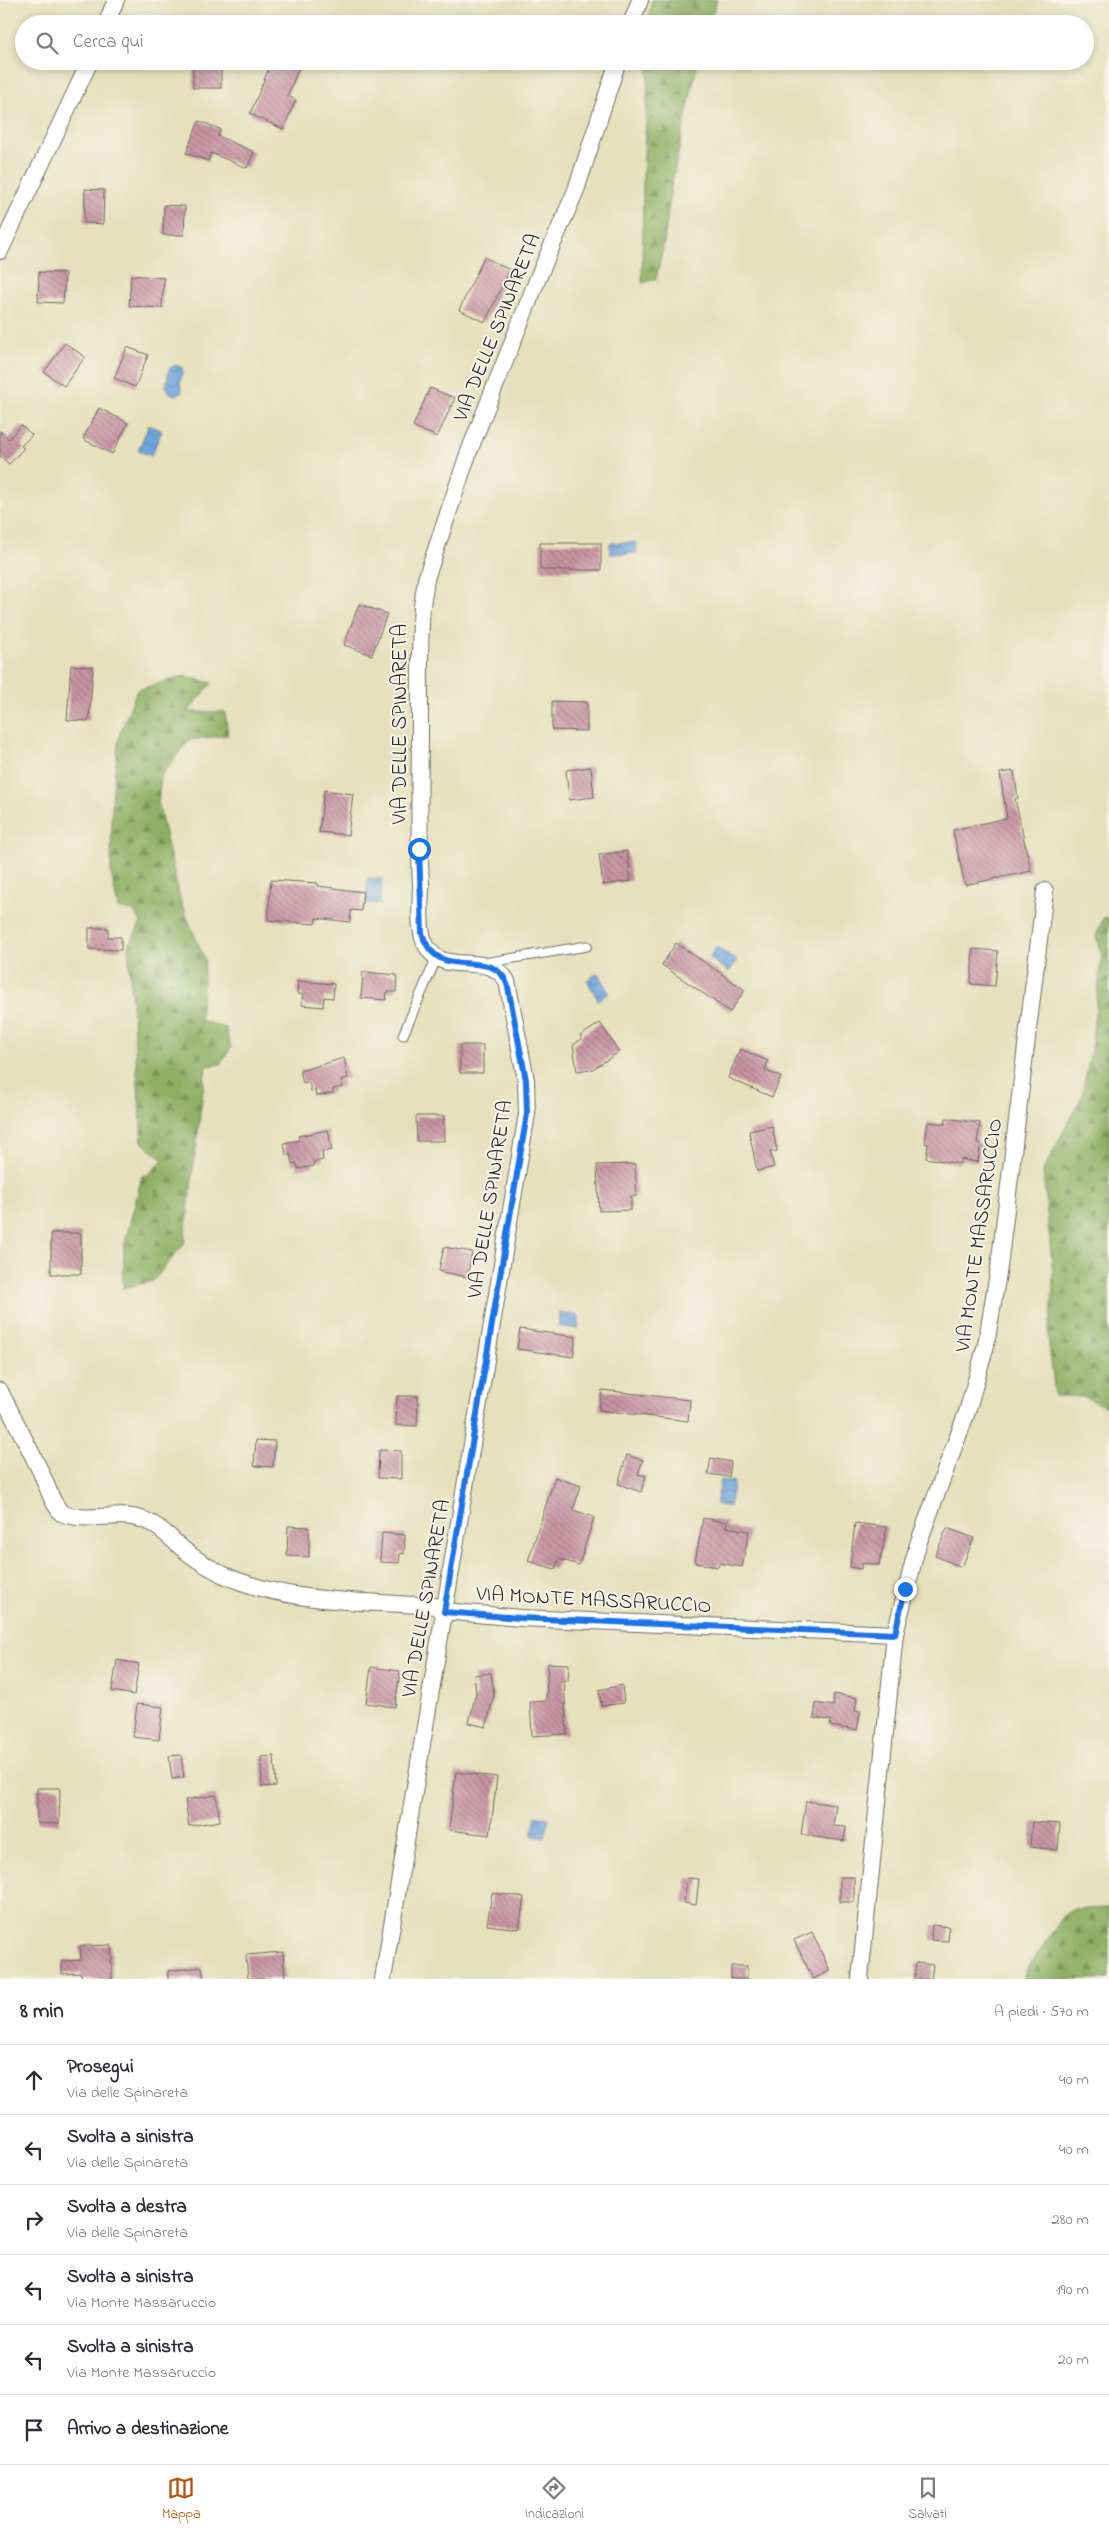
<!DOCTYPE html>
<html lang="it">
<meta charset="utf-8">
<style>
body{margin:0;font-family:"Indie Flower",sans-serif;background:#f2f2f3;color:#2b2b33}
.stop{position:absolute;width:15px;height:15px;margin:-11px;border:4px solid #1a73e8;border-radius:50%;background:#fff}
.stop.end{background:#1a73e8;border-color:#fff;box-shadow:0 1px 5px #0008}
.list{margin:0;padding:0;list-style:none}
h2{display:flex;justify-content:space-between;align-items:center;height:65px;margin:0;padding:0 20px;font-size:21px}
h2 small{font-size:16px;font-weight:400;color:#7c7c81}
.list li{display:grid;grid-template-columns:32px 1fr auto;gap:15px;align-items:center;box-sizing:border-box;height:70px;padding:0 20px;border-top:1px solid #e1e1e2}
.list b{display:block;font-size:19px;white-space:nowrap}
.list p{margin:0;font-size:16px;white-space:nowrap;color:#7c7c81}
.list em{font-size:16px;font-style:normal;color:#7c7c81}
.icon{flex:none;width:28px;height:28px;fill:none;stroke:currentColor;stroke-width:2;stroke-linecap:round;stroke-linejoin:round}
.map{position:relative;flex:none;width:1109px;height:1979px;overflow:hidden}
.search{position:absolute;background:#fff;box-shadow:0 2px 8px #0003;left:15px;right:15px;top:15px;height:55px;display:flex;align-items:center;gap:12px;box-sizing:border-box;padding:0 18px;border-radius:28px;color:#7c7c81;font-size:19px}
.sheet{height:485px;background:#fff}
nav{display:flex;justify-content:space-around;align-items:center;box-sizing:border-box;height:70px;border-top:1px solid #e1e1e2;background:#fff;font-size:14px;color:#7c7c81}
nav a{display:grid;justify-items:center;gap:2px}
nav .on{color:#b45309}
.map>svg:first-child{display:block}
.forest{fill:url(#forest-firs);stroke:#5c6e48}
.water{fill:url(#water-waves);stroke:#4d6884}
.building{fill:url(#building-back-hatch)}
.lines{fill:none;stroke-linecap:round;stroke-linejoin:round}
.lane-casing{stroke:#6c6a5e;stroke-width:11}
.street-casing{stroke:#6c6a5e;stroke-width:18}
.lane{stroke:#fff;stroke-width:9}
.street{stroke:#fff;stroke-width:16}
.route{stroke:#1a73e8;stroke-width:6}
.labels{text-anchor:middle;stroke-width:4;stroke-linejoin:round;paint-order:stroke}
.street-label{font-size:21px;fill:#2b2b2b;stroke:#f7f3e8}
</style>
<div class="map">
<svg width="1109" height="1979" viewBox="0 0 1109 1979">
<defs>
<pattern id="forest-firs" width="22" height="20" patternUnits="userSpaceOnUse" patternTransform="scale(1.25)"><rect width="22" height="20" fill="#8eb065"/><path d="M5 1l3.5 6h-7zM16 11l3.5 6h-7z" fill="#748f53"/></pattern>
<pattern id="water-waves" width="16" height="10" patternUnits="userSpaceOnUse" patternTransform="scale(1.25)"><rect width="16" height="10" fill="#6fa5dc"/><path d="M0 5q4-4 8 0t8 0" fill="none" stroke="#5b87b3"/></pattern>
<pattern id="building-back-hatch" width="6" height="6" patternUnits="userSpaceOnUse" patternTransform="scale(1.25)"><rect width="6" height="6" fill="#c894a4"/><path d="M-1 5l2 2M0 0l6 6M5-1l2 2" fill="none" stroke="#a37986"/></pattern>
</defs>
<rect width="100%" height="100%" fill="#f7f3e8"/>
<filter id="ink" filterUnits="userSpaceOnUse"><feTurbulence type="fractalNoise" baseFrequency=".02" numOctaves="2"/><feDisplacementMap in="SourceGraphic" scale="10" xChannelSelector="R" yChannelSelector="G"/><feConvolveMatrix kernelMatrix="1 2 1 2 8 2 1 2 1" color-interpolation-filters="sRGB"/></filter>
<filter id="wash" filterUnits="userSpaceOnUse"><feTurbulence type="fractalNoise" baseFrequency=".0096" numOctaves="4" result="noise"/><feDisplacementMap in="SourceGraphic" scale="20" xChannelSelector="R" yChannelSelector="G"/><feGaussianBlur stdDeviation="1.12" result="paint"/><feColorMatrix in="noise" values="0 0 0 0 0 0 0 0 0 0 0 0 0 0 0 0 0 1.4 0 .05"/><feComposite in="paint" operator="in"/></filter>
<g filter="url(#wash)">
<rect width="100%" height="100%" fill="#e6e0bc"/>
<g class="forest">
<path d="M652,0h65l-8,24h-62z"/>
<path d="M649,61h49l-27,126 -7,56 -8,36 -14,4 1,-109z"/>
<path d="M184,676l28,7 -24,29h37l3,23 -39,5 -28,36 -3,27 23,100 24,57 -5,60 26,8 5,20 -10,16 -15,2 -22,178 -31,37 -30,7 1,-42 18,-70 7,-2 14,-14 -21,-18 -14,-194 13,-26 -8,-11 -15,-3 -7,-35 1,-74 7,-63 18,-46z"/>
<path d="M1104,917l5,2v489l-24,-11 -30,-1 -7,-60 4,-30 1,-32 -10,-103 38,-73 9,-42 12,-99 -6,-21z"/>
<path d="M1109,1908v71h-86l3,-8 39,-57 9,-5z"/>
</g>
<g class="water">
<path d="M175,365l6,2 2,4 -3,11 2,10 -5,3 -6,-1 -5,-7 3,-18z"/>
<path d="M149,425l13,6 -11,25 -13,-6z"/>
<path d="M636,542l1,11 -27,1v-11z"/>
<path d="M368,878l14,1 -2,25 -14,-1z"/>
<path d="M716,947l21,13 -8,12 -20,-14z"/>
<path d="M598,973l11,20 -11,7 -11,-20z"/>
<path d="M560,1313l19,3 -1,13 -20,-3z"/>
<path d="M721,1480l13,2 -5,25 -13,-3z"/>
<path d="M536,1815l13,3 -4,20 -13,-2z"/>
</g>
<g id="blocks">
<g class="building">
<rect x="193" y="61" width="28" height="27"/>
<path d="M272,61h30l-15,35 9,4 -13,29 -33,-15z"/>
<path d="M199,121l21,8 -2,7 36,16 -7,16 -36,-15 -3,8 -22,-8z"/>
<path d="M85,189l19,1 -1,34 -19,-1z"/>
<path d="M164,205l21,1 -1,29h-21z"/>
<path d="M484,257l26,13 -25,52 -26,-12z"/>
<path d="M39,272l26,1 -2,30 -25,-1z"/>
<path d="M131,275l33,3 -2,30 -33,-2z"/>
<path d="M65,343l20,14 -21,29 -20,-14z"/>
<path d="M127,347l21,8 -13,32 -21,-9z"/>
<path d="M430,388l25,10 -18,39 -24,-11z"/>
<path d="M99,408l29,15 -16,31 -29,-15z"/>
<path d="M21,425l11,10 -11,11 3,2 -15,16 -9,-8v-25l9,8z"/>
<rect x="540" y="543" width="61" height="27"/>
<path d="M359,604l28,10 -15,41 -28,-10z"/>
<path d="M71,665l22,2 -4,54 -22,-1z"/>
<path d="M552,701l35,1v29l-35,-1z"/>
<path d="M591,767l3,30 -25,3 -3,-30z"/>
<path d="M1014,771l4,27 -3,1 16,72 -66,14 -12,-55 54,-12 -7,-45z"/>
<path d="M324,790l29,4 -5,41 -29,-3z"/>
<path d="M627,851l4,30 -28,4 -4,-30z"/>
<path d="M271,880l47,3v3l45,6 -2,19 -10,-1 -1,12 -34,-4 -1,6 -47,-4z"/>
<path d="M89,928h19v9h13v13l-32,-1z"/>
<path d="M676,943l69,47 -15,22 -68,-47z"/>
<path d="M973,949l25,2 -3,35 -24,-2z"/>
<path d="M363,972l34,3 -1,17h-9l-1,8 -25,-2z"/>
<path d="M298,981l36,3 -1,14 -9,-1 -1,10 -21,-2 1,-11h-6z"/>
<path d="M600,1023l19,29 -26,17 -16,2 -4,-26 9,-6 -2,-3z"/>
<rect x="460" y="1045" width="23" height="28"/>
<path d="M740,1049l28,12 -3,9 16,7 -9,20 -44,-19z"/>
<path d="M344,1058l4,20 -7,2 2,7 -10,2v4l-17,3 -1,-6 -4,1 -2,-9 -6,1 -3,-12z"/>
<path d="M416,1116h28v25h-27z"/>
<path d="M946,1118l34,5 -3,20h4l-3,19 -17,-3 -1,5 -34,-6 2,-14 -3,-1 3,-21 17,2z"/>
<path d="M772,1126l5,25 -7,1 4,15 -17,4 -8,-40z"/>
<path d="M328,1130l4,20 -10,2 1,8 -10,2 1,4 -16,3 -2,-6 -4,1 -2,-10 -4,1 -2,-12 15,-3 -1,-4z"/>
<path d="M635,1164l2,32h-6v14l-32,1 -2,-46z"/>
<rect x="51" y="1233" width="30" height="41"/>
<path d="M444,1247l28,5 -5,25 -28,-6z"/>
<path d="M520,1329l56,8 -3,20 -56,-8z"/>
<path d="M602,1390l88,10 -2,21 -89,-11z"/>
<path d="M397,1396h21l-1,30 -21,-1z"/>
<path d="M256,1440l19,1 -2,26 -19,-1z"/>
<path d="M379,1450l22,1v28l-23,-1z"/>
<path d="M627,1455l16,5 -5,14 8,2 -5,16 -23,-8z"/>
<path d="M711,1458l20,4 -2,15 -21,-3z"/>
<path d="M555,1477l26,9 -8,24 21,7 -15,48 -20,-6 -4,10 -27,-8z"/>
<path d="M703,1518l24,4 -1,5 23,4 -7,36 -23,-4 -1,4 -23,-4z"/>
<path d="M855,1523l32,4 -8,38 -17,-2 -1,6 -11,-2z"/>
<path d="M288,1526l21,1v30l-22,-1z"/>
<path d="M947,1528l27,10 -12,29 -27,-11z"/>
<path d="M382,1533l23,2 -1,19 -4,-1 -1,10 -19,-1z"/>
<path d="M117,1660l22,4 -5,31 -22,-4z"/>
<path d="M548,1663l21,1 -1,17 -4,-1 3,54 -35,2 -2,-34 16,-1z"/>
<path d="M371,1667l29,4 -5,36 -29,-4z"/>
<path d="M491,1673l3,22 -8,32 -17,-4 7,-31 -2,-17z"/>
<path d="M622,1685l2,18 -23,3 -2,-16z"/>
<path d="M834,1694l23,4 -2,13 5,1 -3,18 -27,-4 1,-6 -17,-2 2,-15 17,3z"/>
<path d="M137,1704l26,3 -4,33 -26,-3z"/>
<path d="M181,1755l3,22 -12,2 -3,-23z"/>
<path d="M274,1756l2,30 -14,1 -1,-30z"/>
<path d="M456,1772l41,5 -7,58 -41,-5z"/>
<path d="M37,1788h23l-1,36 -22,-1z"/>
<path d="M216,1795l4,26 -31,5 -4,-26z"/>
<path d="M806,1801l30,4 -3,21 13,1 -2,14 -43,-6z"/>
<path d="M1032,1822l28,2 -2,26 -28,-3z"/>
<rect x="840" y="1877" width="14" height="25"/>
<path d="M687,1878l12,1 -3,26 -12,-2z"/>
<path d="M492,1893l32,4 -5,32 -32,-4z"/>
<path d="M932,1925l17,2 -1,14 -17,-1z"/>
<path d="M812,1932l18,39 -17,8 -19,-39z"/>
<path d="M111,1945l1,34h-30l-1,-6 -19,1v-13l19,-1 -1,-14z"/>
<path d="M283,1952l2,27h-37l-2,-24z"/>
<path d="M916,1963l17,2 -2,14h-17z"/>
<rect x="731" y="1966" width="16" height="13"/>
<path d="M202,1967l2,12h-36v-8z"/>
</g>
</g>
</g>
<g filter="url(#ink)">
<use href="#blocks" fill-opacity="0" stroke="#6c6a5e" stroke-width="1"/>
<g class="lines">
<defs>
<g id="lane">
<path d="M484,963l103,-17"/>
<path d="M403,1035l34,-78"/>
</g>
<g id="street">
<path d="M106,24l10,-24"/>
<path d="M631,24l9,-24"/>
<path d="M0,251l90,-190"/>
<path d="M0,1391l40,79 13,31 8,12c27,11 56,-3 83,7 16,6 26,18 39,29 12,10 25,18 39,25 64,30 143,27 213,32l9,5 76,7 375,16 -35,345"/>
<path d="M895,1634l23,-90 49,-132 19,-67 13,-78 46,-376"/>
<path d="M383,1979l144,-865 -1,-34 -19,-99c-20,-32 -62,-3 -80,-34 -10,-16 -6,-44 -6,-63 -3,-55 -1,-109 -1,-164 0,-38 -1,-76 2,-114l4,-27 42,-125 70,-176 38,-88 42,-129"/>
</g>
</defs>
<use href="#lane" class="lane-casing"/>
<use href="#street" class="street-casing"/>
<use href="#lane" class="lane"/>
<use href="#street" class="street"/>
</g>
</g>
<g class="lines" filter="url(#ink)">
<path class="route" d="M419,849l3,84c15,54 73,9 86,54l18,93 1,34 -83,498 76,6 375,16 10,-45"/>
</g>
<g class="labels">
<g class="street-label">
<text transform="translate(496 327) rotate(-68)" y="7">VIA DELLE SPINARETA</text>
<text transform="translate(399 724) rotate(-90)" y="7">VIA DELLE SPINARETA</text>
<text transform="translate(489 1199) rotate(-81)" y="7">VIA DELLE SPINARETA</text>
<text transform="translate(978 1235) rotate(-82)" y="7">VIA MONTE MASSARUCCIO</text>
<text transform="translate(425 1598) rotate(-80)" y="7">VIA DELLE SPINARETA</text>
<text transform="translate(594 1599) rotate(3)" y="7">VIA MONTE MASSARUCCIO</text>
</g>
</g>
</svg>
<div class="stop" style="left:419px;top:849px"></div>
<div class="stop end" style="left:905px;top:1589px"></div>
<div class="search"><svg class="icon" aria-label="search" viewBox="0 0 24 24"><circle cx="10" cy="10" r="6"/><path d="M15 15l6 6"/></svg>Cerca qui</div>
</div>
<section class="sheet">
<h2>8 min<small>A piedi · 570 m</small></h2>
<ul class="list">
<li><svg class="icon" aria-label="ahead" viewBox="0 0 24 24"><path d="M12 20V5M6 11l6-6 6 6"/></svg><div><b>Prosegui</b><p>Via delle Spinareta</p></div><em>40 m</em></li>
<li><svg class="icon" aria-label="left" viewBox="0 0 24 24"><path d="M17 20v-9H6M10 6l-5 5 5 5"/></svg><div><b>Svolta a sinistra</b><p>Via delle Spinareta</p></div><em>40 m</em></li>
<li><svg class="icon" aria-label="right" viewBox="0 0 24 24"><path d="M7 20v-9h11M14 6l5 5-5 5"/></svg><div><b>Svolta a destra</b><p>Via delle Spinareta</p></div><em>280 m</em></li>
<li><svg class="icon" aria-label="left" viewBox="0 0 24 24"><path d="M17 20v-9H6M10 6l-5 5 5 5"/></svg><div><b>Svolta a sinistra</b><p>Via Monte Massaruccio</p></div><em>190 m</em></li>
<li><svg class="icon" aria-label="left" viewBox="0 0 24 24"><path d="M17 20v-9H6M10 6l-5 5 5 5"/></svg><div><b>Svolta a sinistra</b><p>Via Monte Massaruccio</p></div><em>20 m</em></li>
<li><svg class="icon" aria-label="arrive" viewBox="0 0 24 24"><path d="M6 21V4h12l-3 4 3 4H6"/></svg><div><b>Arrivo a destinazione</b></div></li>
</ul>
</section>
<nav>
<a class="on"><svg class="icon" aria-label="map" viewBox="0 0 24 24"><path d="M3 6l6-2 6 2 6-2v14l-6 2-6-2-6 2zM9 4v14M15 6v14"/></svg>Mappa</a>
<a><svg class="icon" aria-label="directions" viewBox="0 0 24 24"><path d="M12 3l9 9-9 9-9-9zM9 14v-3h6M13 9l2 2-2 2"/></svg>Indicazioni</a>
<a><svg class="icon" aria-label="saved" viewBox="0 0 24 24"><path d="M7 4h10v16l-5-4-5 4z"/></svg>Salvati</a>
</nav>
